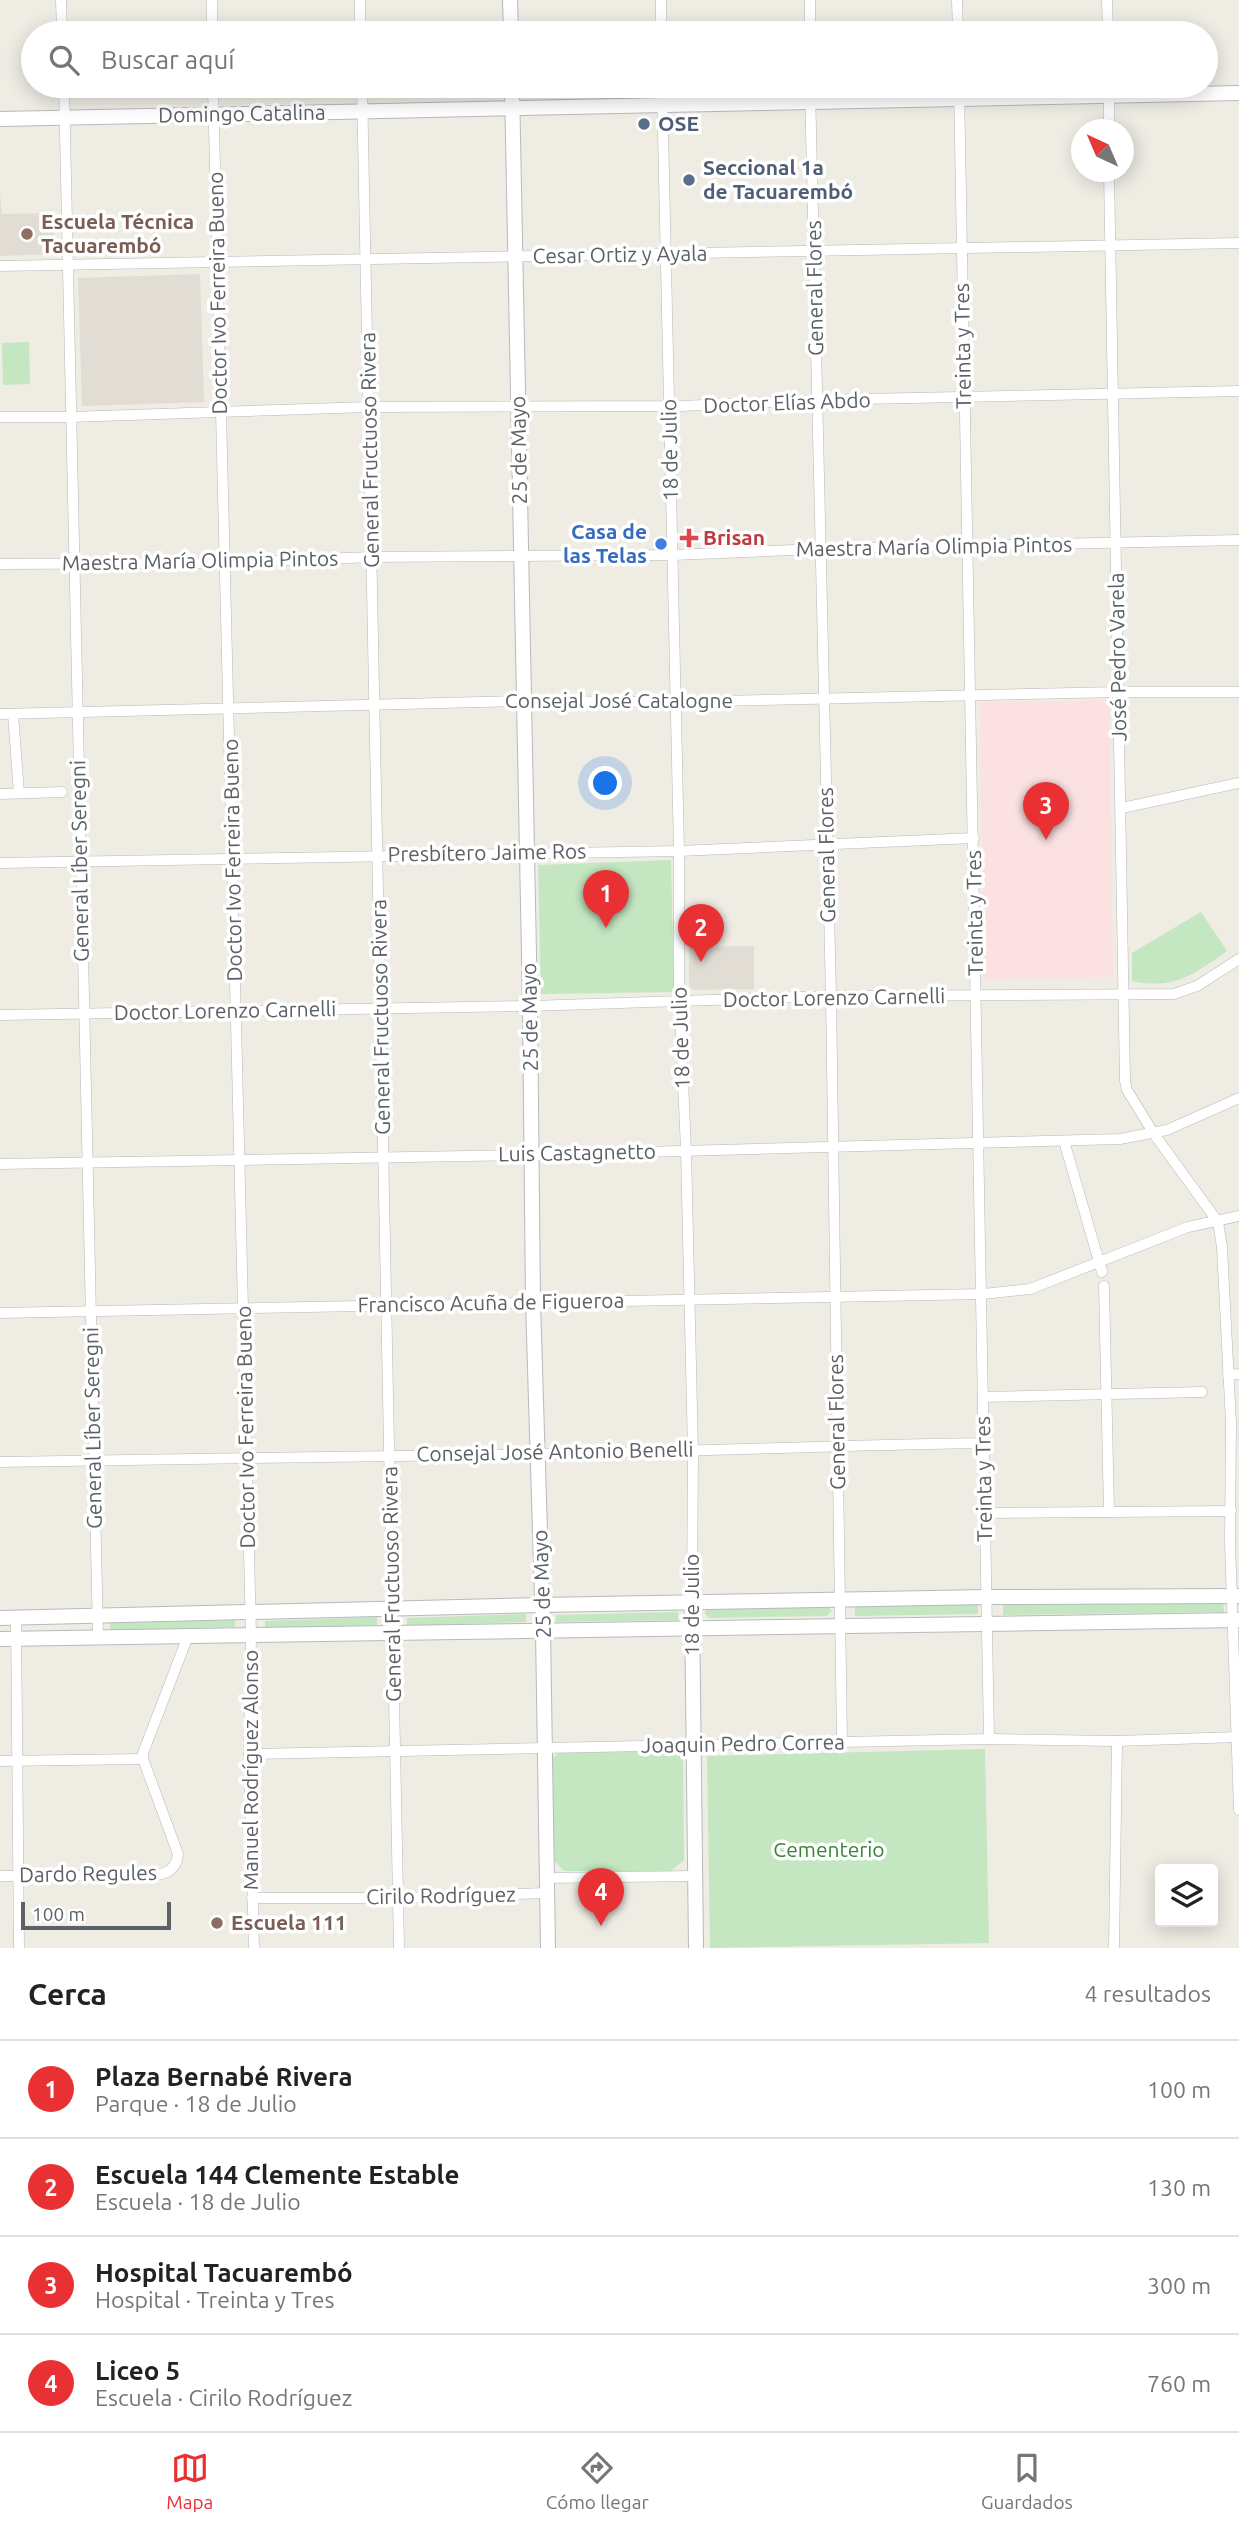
<!DOCTYPE html>
<html lang="es">
<meta charset="utf-8">
<style>
body{margin:0;font-family:Ubuntu,sans-serif;background:#f6f6f6;color:#222}
.controls{position:absolute;right:21px;bottom:21px;display:grid;overflow:hidden;border-radius:7px;box-shadow:0 4px 18px #0003}
.controls button{width:63px;height:63px;display:grid;place-items:center;padding:0;border:0;border-bottom:2px solid #e0e0e0;background:#fff;color:#222;font:35px sans-serif}
.compass{position:absolute;left:1071px;top:119px;width:63px;height:63px;border-radius:50%;background:#fff;box-shadow:0 4px 18px #0003;rotate:316deg}
.scale{position:absolute;left:21px;bottom:18px;width:150px;box-sizing:border-box;padding-left:7px;border:4px solid #5c6165;border-top:0;font-size:19px;line-height:24px;white-space:nowrap;color:#5c6165;-webkit-text-stroke:5px #fff;paint-order:stroke}
.you{position:absolute;left:606px;top:784px;width:24px;height:24px;margin:-18px;border:5px solid #fff;border-radius:50%;background:#1a73e8;box-shadow:0 0 0 10px #1a73e833}
.badge{display:grid;place-items:center;width:46px;height:46px;border-radius:50%;background:#e93032;color:#fff;font-size:23px;font-weight:700}
.pin{position:absolute;translate:-50% -58px;filter:drop-shadow(0 2px 4px #0008)}
.pin::after{content:'';position:absolute;top:37px;width:24px;height:21px;background:inherit;clip-path:polygon(0 0,100% 0,50% 100%)}
.list{margin:0;padding:0;list-style:none}
h2{display:flex;justify-content:space-between;align-items:center;height:91px;margin:0;padding:0 28px;font-size:30px}
h2 small{font-size:23px;font-weight:400;color:#767676}
.list li{display:grid;grid-template-columns:46px 1fr auto;gap:21px;align-items:center;box-sizing:border-box;height:98px;padding:0 28px;border-top:2px solid #e0e0e0}
.list b{display:block;font-size:26px;white-space:nowrap}
.list p{margin:0;font-size:23px;white-space:nowrap;color:#767676}
.list em{font-size:23px;font-style:normal;color:#767676}
.icon{flex:none;width:38px;height:38px;fill:none;stroke:currentColor;stroke-width:2;stroke-linecap:round;stroke-linejoin:round}
.map{position:relative;flex:none;width:1239px;height:1948px;overflow:hidden}
.search{position:absolute;background:#fff;box-shadow:0 4px 18px #0003;left:21px;right:21px;top:21px;height:77px;display:flex;align-items:center;gap:18px;box-sizing:border-box;padding:0 24px;border-radius:38px;color:#767676;font-size:26px}
.sheet{height:483px;background:#fff}
nav{display:flex;justify-content:space-around;align-items:center;box-sizing:border-box;height:98px;border-top:2px solid #e0e0e0;background:#fff;font-size:19px;color:#767676}
nav a{display:grid;justify-items:center;gap:4px}
nav .on{color:#e93032}
.map>svg:first-child{display:block}
.education{fill:#e1ddd5}
.medical{fill:#fbe1e1}
.green{fill:#c4e6c1}
.lines{fill:none;stroke-linecap:round;stroke-linejoin:round}
.street-casing{stroke:#b5b8bb;stroke-width:11}
.secondary-casing{stroke:#b6babe;stroke-width:16}
.street{stroke:#fff;stroke-width:10}
.secondary{stroke:#fff;stroke-width:14}
.service-dot{fill:#5c6f8a;stroke:#fff;stroke-width:2.5}
.education-dot{fill:#8d6e63;stroke:#fff;stroke-width:2.5}
.health-dot{fill:#e0444e;stroke:#fff;stroke-width:2.5}
.shop-dot{fill:#3f7fe0;stroke:#fff;stroke-width:2.5}
.labels{text-anchor:middle;stroke-width:7;stroke-linejoin:round;paint-order:stroke}
.street-label{font-size:21px;fill:#5c6165;stroke:#fff}
.service-label{font-size:21px;font-weight:bold;fill:#4e5e75;stroke:#fff;text-anchor:start}
.education-label{font-size:21px;font-weight:bold;fill:#785e54;stroke:#fff;text-anchor:start}
.shop-label{font-size:21px;font-weight:bold;fill:#366cbe;stroke:#fff;text-anchor:end}
.health-label{font-size:21px;font-weight:bold;fill:#be3a42;stroke:#fff;text-anchor:start}
.park-label{font-size:21px;fill:#388435;stroke:#fff}
</style>
<div class="map">
<svg width="1239" height="1948" viewBox="0 0 1239 1948">
<rect width="100%" height="100%" fill="#efece4"/>
<g class="education">
<path d="M0,194l2,20 51,-1 1,41 -54,2z"/>
<path d="M200,274l4,128 -122,4 -4,-128z"/>
<path d="M754,946v43l-60,1 -5,-4v-39z"/>
</g>
<path class="medical" d="M1109,700l4,277 -130,2 -3,-277z"/>
<g class="green">
<path d="M29,342l1,42 -27,1 -1,-42z"/>
<path d="M671,860l3,132 -133,2 -3,-129z"/>
<path d="M1201,912l26,39c-33,23 -52,39 -95,30v-28z"/>
<path d="M1223,1601l1,11 -221,3v-11z"/>
<path d="M978,1604v10l-123,2v-10z"/>
<path d="M827,1606l5,5 -5,5 -117,2 -5,-4 1,-5z"/>
<path d="M678,1612v8l-122,2v-7z"/>
<path d="M526,1614v8l-119,4v-8z"/>
<path d="M377,1617v8l-112,4v-8z"/>
<path d="M235,1620v7l-125,3v-7z"/>
<path d="M985,1749l4,194 -279,5 -3,-192z"/>
<path d="M671,1751l12,7 1,102 -13,11h-107l-11,-11 -2,-101 9,-7z"/>
</g>
<g class="lines">
<defs>
<g id="street">
<path d="M61,0l1,33"/>
<path d="M212,0v33"/>
<path d="M360,0v33"/>
<path d="M661,0v33"/>
<path d="M810,0v33"/>
<path d="M957,0l1,33"/>
<path d="M1107,0l1,33"/>
<path d="M64,86l34,1551"/>
<path d="M213,86l38,1548 -2,120 5,194"/>
<path d="M362,86l37,1862"/>
<path d="M662,86l17,765v134l7,166 7,300 -1,152"/>
<path d="M810,86l21,910 11,746"/>
<path d="M959,86l30,1653"/>
<path d="M1109,86v44"/>
<path d="M1109,172l16,909 2,9 27,44 64,88 4,25 9,176 -1,119 9,268"/>
<path d="M0,266l1239,-23"/>
<path d="M0,417h70l299,-10 312,-1 136,-6 422,-9"/>
<path d="M0,564l224,-1 148,-6 301,-2 147,-6 419,-9"/>
<path d="M0,714l523,-13 152,1 443,-10h121"/>
<path d="M13,714l6,79"/>
<path d="M0,794l62,-2"/>
<path d="M1122,808l117,-25"/>
<path d="M0,863l679,-12 295,-13"/>
<path d="M0,1015l530,-9 301,-10 343,-2 23,-8 42,-27"/>
<path d="M1064,1141l38,131"/>
<path d="M0,1164l532,-9 588,-16 47,-9 72,-32"/>
<path d="M1104,1286l5,226"/>
<path d="M0,1313l983,-19 47,-5 158,-62 51,-11"/>
<path d="M1228,1375l11,-1"/>
<path d="M983,1397l219,-5"/>
<path d="M0,1462c180,-4 360,-5 540,-8 148,-2 296,-9 444,-11"/>
<path d="M985,1513l246,-2"/>
<path d="M16,1618l3,330"/>
<path d="M249,1754l593,-12 147,-3 128,2 120,-4"/>
<path d="M0,1761l143,-2"/>
<path d="M0,1876l157,-1c13,-2 20,-9 21,-21l-35,-95v-6l45,-117"/>
<path d="M546,1878l148,-2"/>
<path d="M252,1898h146l148,-5"/>
<path d="M1114,1948l3,-207"/>
</g>
<g id="secondary">
<path d="M510,0l1,33"/>
<path d="M512,86l18,920 3,296 10,328 5,318"/>
<path d="M0,119l1239,-26"/>
<path d="M692,1603l4,345"/>
<path d="M0,1618l542,-13 445,-8 252,-1"/>
<path d="M0,1639l1239,-19"/>
</g>
</defs>
<use href="#street" class="street-casing"/>
<use href="#secondary" class="secondary-casing"/>
<use href="#street" class="street"/>
<use href="#secondary" class="secondary"/>
</g>
<g class="service-dot">
<circle cx="644" cy="124" r="7"/>
<circle cx="689" cy="180" r="7"/>
</g>
<g class="education-dot">
<circle cx="27" cy="234" r="7"/>
<circle cx="217" cy="1923" r="7"/>
</g>
<path class="health-dot" d="M685.5 527.5h7v7h7v7h-7v7h-7v-7h-7v-7h7z"/>
<circle class="shop-dot" cx="661" cy="544" r="7"/>
<g class="labels">
<g class="street-label">
<text transform="translate(242 114) rotate(-1)" y="7">Domingo Catalina</text>
<text transform="translate(620 255) rotate(-1)" y="7">Cesar Ortiz y Ayala</text>
<text transform="translate(815 288) rotate(-91)" y="7">General Flores</text>
<text transform="translate(218 293) rotate(-91)" y="7">Doctor Ivo Ferreira Bueno</text>
<text transform="translate(963 346) rotate(-91)" y="7">Treinta y Tres</text>
<text transform="translate(787 403) rotate(-2)" y="7">Doctor Elías Abdo</text>
<text transform="translate(370 450) rotate(-91)" y="7">General Fructuoso Rivera</text>
<text transform="translate(519 450) rotate(-91)" y="7">25 de Mayo</text>
<text transform="translate(670 450) rotate(-91)" y="7">18 de Julio</text>
<text transform="translate(934 547) rotate(-1)" y="7">Maestra María Olimpia Pintos</text>
<text transform="translate(200 561) rotate(-1)" y="7">Maestra María Olimpia Pintos</text>
<text transform="translate(1118 657) rotate(-91)" y="7">José Pedro Varela</text>
<text x="619" y="708">Consejal José Catalogne</text>
<text transform="translate(487 853) rotate(-1)" y="7">Presbítero Jaime Ros</text>
<text transform="translate(827 855) rotate(-91)" y="7">General Flores</text>
<text transform="translate(233 860) rotate(-91)" y="7">Doctor Ivo Ferreira Bueno</text>
<text transform="translate(80 861) rotate(-91)" y="7">General Líber Seregni</text>
<text transform="translate(975 913) rotate(-91)" y="7">Treinta y Tres</text>
<text transform="translate(834 998) rotate(-1)" y="7">Doctor Lorenzo Carnelli</text>
<text transform="translate(225 1011) rotate(-1)" y="7">Doctor Lorenzo Carnelli</text>
<text transform="translate(381 1017) rotate(-91)" y="7">General Fructuoso Rivera</text>
<text transform="translate(530 1017) rotate(-91)" y="7">25 de Mayo</text>
<text transform="translate(681 1038) rotate(-92)" y="7">18 de Julio</text>
<text transform="translate(577 1153) rotate(-1)" y="7">Luis Castagnetto</text>
<text transform="translate(491 1303) rotate(-1)" y="7">Francisco Acuña de Figueroa</text>
<text transform="translate(837 1422) rotate(-91)" y="7">General Flores</text>
<text transform="translate(246 1427) rotate(-91)" y="7">Doctor Ivo Ferreira Bueno</text>
<text transform="translate(93 1428) rotate(-91)" y="7">General Líber Seregni</text>
<text transform="translate(555 1452) rotate(-1)" y="7">Consejal José Antonio Benelli</text>
<text transform="translate(984 1479) rotate(-91)" y="7">Treinta y Tres</text>
<text transform="translate(392 1584) rotate(-91)" y="7">General Fructuoso Rivera</text>
<text transform="translate(542 1584) rotate(-92)" y="7">25 de Mayo</text>
<text transform="translate(692 1605) rotate(-90)" y="7">18 de Julio</text>
<text transform="translate(743 1744) rotate(-1)" y="7">Joaquin Pedro Correa</text>
<text transform="translate(251 1770) rotate(-90)" y="7">Manuel Rodríguez Alonso</text>
<text transform="translate(88 1874) rotate(-1)" y="7">Dardo Regules</text>
<text transform="translate(441 1896) rotate(-1)" y="7">Cirilo Rodríguez</text>
</g>
<g class="service-label">
<text x="658" y="131">OSE</text>
<text x="703" y="175">Seccional 1a<tspan x="703" dy="24">de Tacuarembó</tspan></text>
</g>
<g class="education-label">
<text x="41" y="229">Escuela Técnica<tspan x="41" dy="24">Tacuarembó</tspan></text>
<text x="231" y="1930">Escuela 111</text>
</g>
<g class="shop-label">
<text x="647" y="539">Casa de<tspan x="647" dy="24">las Telas</tspan></text>
</g>
<g class="health-label">
<text x="703" y="545">Brisan</text>
</g>
<g class="park-label">
<text x="829" y="1857">Cementerio</text>
</g>
</g>
</svg>
<div class="controls">
<button><svg class="icon" aria-label="layers" viewBox="0 0 24 24"><path d="M12 4l9 5-9 5-9-5zM3 14l9 5 9-5"/></svg></button>
</div>
<svg class="compass" viewBox="-18 -18 36 36"><path d="M0-13l5 13h-10z" fill="#e53935"/><path d="M0 13l5-13h-10z" fill="#767676"/></svg>
<div class="scale">100 m</div>
<div class="you"></div>
<div class="pin badge" style="left:606px;top:928px">1</div>
<div class="pin badge" style="left:701px;top:962px">2</div>
<div class="pin badge" style="left:1046px;top:840px">3</div>
<div class="pin badge" style="left:601px;top:1926px">4</div>
<div class="search"><svg class="icon" aria-label="search" viewBox="0 0 24 24"><circle cx="10" cy="10" r="6"/><path d="M15 15l6 6"/></svg>Buscar aquí</div>
</div>
<section class="sheet">
<h2>Cerca<small>4 resultados</small></h2>
<ul class="list">
<li><span class="badge">1</span><div><b>Plaza Bernabé Rivera</b><p>Parque · 18 de Julio</p></div><em>100 m</em></li>
<li><span class="badge">2</span><div><b>Escuela 144 Clemente Estable</b><p>Escuela · 18 de Julio</p></div><em>130 m</em></li>
<li><span class="badge">3</span><div><b>Hospital Tacuarembó</b><p>Hospital · Treinta y Tres</p></div><em>300 m</em></li>
<li><span class="badge">4</span><div><b>Liceo 5</b><p>Escuela · Cirilo Rodríguez</p></div><em>760 m</em></li>
</ul>
</section>
<nav>
<a class="on"><svg class="icon" aria-label="map" viewBox="0 0 24 24"><path d="M3 6l6-2 6 2 6-2v14l-6 2-6-2-6 2zM9 4v14M15 6v14"/></svg>Mapa</a>
<a><svg class="icon" aria-label="directions" viewBox="0 0 24 24"><path d="M12 3l9 9-9 9-9-9zM9 14v-3h6M13 9l2 2-2 2"/></svg>Cómo llegar</a>
<a><svg class="icon" aria-label="saved" viewBox="0 0 24 24"><path d="M7 4h10v16l-5-4-5 4z"/></svg>Guardados</a>
</nav>
